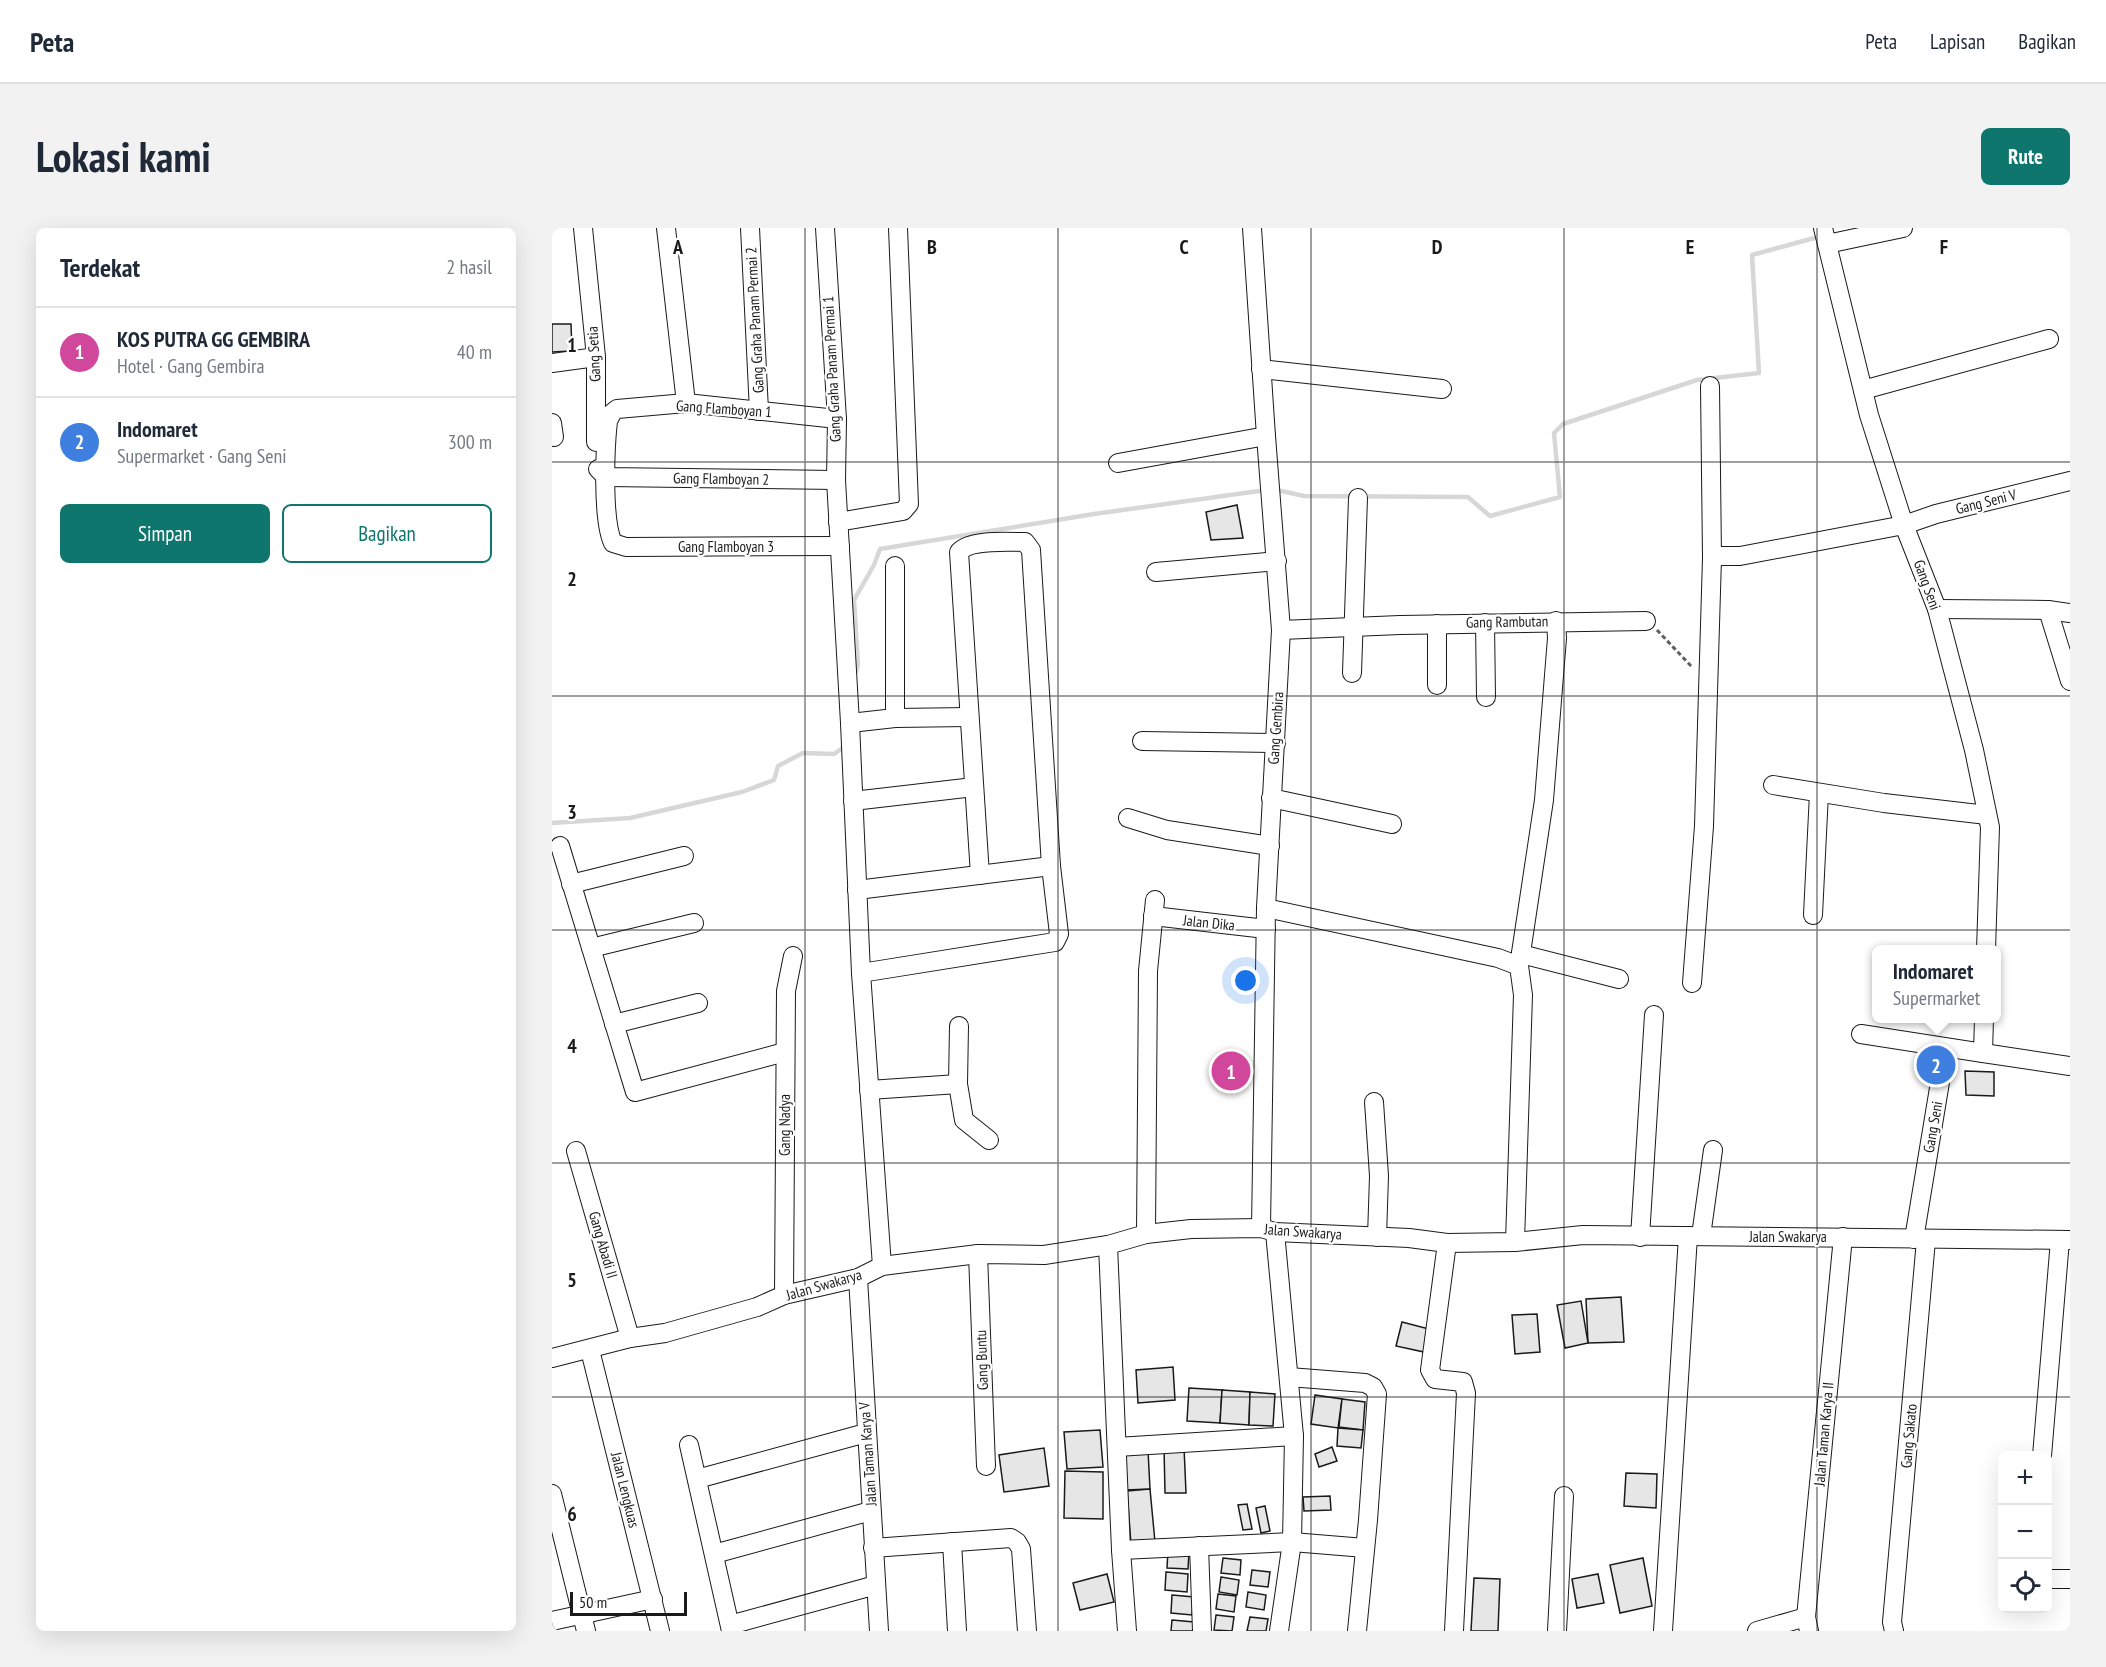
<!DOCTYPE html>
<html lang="id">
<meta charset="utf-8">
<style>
body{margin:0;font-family:"PT Sans Narrow",sans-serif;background:#f2f2f3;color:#1f2937}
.controls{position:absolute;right:18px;bottom:18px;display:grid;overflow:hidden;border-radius:9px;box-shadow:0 6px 24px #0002}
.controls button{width:54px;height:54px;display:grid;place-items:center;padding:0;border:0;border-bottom:2px solid #e0e1e3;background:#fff;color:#1f2937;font:30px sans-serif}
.scale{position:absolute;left:18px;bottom:15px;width:117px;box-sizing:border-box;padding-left:6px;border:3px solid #1a1a1a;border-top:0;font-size:16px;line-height:21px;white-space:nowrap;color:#1a1a1a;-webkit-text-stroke:4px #fff;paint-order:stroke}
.you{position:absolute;left:694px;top:753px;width:21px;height:21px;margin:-15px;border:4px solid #fff;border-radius:50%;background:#1a73e8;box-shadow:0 0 0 9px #1a73e833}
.badge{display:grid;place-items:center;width:39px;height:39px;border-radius:50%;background:#0f766e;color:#fff;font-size:20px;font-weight:700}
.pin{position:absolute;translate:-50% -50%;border:3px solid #fff;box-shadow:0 2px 6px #0006}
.popup{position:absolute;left:1320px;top:717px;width:129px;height:78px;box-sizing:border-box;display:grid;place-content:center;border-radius:9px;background:#fff;filter:drop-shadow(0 2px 4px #0005);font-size:20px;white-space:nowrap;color:#747a83}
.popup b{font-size:22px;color:#1f2937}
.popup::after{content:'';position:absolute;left:50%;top:100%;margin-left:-12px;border:12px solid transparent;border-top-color:#fff}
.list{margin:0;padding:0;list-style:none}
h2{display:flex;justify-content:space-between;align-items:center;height:78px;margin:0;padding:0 24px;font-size:26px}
h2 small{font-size:20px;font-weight:400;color:#747a83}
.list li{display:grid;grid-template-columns:39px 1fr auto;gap:18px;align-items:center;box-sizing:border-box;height:90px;padding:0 24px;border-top:2px solid #e0e1e3}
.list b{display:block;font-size:22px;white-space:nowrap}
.list p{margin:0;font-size:20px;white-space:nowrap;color:#747a83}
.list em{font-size:20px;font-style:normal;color:#747a83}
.actions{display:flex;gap:12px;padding:18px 24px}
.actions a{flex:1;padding:14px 0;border:2px solid #0f766e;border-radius:9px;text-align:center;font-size:21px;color:#0f766e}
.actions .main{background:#0f766e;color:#fff}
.icon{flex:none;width:33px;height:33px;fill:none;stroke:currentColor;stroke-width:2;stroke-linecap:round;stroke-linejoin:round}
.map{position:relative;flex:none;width:1518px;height:1403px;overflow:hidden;border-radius:9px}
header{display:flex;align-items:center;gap:36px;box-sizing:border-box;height:84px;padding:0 30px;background:#fff;border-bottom:2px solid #e0e1e3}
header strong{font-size:28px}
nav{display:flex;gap:33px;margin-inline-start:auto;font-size:21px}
.intro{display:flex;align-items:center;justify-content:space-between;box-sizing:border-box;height:144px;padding:0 36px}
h1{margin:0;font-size:42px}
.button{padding:15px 27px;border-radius:9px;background:#0f766e;color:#fff;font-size:21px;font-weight:700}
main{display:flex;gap:36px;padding:0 36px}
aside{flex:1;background:#fff;border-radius:9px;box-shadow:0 6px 24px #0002}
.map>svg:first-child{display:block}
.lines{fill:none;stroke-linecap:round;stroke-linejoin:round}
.stream{stroke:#d7d7d7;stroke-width:4.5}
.building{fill:#e6e6e6;stroke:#1a1a1a;stroke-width:1.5}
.minor-casing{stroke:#1a1a1a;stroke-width:20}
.path{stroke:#5f5f5f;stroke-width:3;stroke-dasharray:4.5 3;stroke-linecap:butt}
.minor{stroke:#fff;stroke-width:18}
.grid{fill:none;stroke:#1a1a1a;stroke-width:1.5;stroke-opacity:0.55}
.labels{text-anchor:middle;stroke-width:4.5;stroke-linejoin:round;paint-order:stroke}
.street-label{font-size:15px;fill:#1a1a1a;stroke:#fff}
.grid-label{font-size:20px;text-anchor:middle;font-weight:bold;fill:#1a1a1a;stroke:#fff;stroke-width:4.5;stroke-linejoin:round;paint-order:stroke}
</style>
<header>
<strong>Peta</strong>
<nav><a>Peta</a><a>Lapisan</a><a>Bagikan</a></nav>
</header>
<div class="intro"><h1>Lokasi kami</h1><a class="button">Rute</a></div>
<main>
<aside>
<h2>Terdekat<small>2 hasil</small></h2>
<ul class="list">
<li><span class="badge" style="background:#d1479c">1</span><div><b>KOS PUTRA GG GEMBIRA</b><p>Hotel · Gang Gembira</p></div><em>40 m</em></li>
<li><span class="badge" style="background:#3f7fe0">2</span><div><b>Indomaret</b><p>Supermarket · Gang Seni</p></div><em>300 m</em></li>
</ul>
<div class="actions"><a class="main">Simpan</a><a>Bagikan</a></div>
</aside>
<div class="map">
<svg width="1518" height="1403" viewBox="0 0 1518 1403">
<rect width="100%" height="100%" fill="#fff"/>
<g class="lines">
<g class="stream">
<path d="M725,262l27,6 164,1 22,19 70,-19 -6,-64 9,-9 134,-44 62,-7 -7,-118 66,-18"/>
<path d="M304,444l2,-7 -4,-65 20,-35 6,-16 214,-35 165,-23"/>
<path d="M0,595l78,-5 112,-26 32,-12 4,-14 25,-13 31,1 10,-7v-4"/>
</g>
</g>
<g class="building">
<path d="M0,96h19l1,27 -20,1z"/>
<path d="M685,277l6,33 -32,2 -5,-28z"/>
<path d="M1413,843l29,1v24l-28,-1z"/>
<path d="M1069,1069l3,45 -36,1 -2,-44z"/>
<path d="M1029,1073l7,42 -23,5 -8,-43z"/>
<path d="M985,1086l3,38 -25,2 -3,-39z"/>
<path d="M850,1094l27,7 -5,23 -28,-6z"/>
<path d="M621,1139l2,33 -37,3 -2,-33z"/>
<path d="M637,1160l33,2 -2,33 -33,-2z"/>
<path d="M670,1162l28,2 -1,33 -29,-2z"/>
<path d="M698,1164l25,2 -2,32 -24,-1z"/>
<path d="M763,1167l27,4 -4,29 -27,-4z"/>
<path d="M790,1171l23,3 -2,28 -24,-3z"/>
<path d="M786,1200l25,2 -2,18 -24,-2z"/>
<path d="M548,1202l3,37 -36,2 -3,-37z"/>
<path d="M612,1219h20l2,46h-21z"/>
<path d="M780,1219l5,14 -18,6 -4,-13z"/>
<path d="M492,1220l5,38 -45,6 -5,-37z"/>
<path d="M596,1222l2,39 -26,1 -2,-38z"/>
<path d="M513,1243l38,1v47l-39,-1z"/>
<path d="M1074,1245l31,1 -1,34 -32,-2z"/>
<path d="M598,1261l5,53 -24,2 -4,-53z"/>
<path d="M778,1268l1,14 -27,1 -1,-14z"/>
<path d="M695,1276l5,25 -9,1 -5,-25z"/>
<path d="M713,1278l5,25 -9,2 -5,-25z"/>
<path d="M616,1322l21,2 -1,17 -21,-1z"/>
<path d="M671,1330l18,2 -1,15 -19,-2z"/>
<path d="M1091,1330l9,48 -32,7 -10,-48z"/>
<path d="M700,1342l18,2 -2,15 -18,-2z"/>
<path d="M614,1344l22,2 -1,18 -22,-2z"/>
<path d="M555,1346l7,28 -34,8 -7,-27z"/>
<path d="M1046,1346l6,29 -27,5 -5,-29z"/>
<path d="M669,1349l18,3 -2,15 -18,-3z"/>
<path d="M922,1350l26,1 -2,52h-27z"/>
<path d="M696,1364l18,3 -2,15 -18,-3z"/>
<path d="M666,1366l18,2 -2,16 -18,-3z"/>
<path d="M620,1367l22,2 -2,18 -21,-2z"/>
<path d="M664,1387l18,2 -2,14 -18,-1z"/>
<path d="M698,1389l18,2 -2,12h-19z"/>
<path d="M620,1392l22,2 -1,9h-22z"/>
</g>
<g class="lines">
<defs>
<g id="minor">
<path d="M31,0l13,129v85"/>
<path d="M114,0l20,175"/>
<path d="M198,0l9,183"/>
<path d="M273,0l12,191 -1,61 14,243 11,250 21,293"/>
<path d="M700,0l14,208 15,194 -15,278 -5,320"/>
<path d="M1271,0l46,187 35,110 33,84 37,141 16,77 -4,123"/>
<path d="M1275,16l76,-16"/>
<path d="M0,135l44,-6"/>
<path d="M709,141l181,20"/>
<path d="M1311,162l186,-51"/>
<path d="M285,191l-151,-16 -69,6 -5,4 -4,8c-3,27 -6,99 5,122l13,4 214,-1"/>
<path d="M0,195l2,14"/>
<path d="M566,235l148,-27"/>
<path d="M46,241l8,8 230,3"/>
<path d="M286,294l65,-11 6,-7 -11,-276"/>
<path d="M1160,330l9,-2h19l164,-31 32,-11 134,-33"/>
<path d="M604,344l121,-11"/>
<path d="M1385,381l111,1 22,3"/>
<path d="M1496,382l22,71"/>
<path d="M933,395l1,74"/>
<path d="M729,402l119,-5 246,-4"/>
<path d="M800,445l6,-175"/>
<path d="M885,457v-61"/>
<path d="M343,490l74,-1"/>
<path d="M298,495l45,-5v-152"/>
<path d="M590,513l134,2"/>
<path d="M1221,557l111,18 103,12"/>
<path d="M719,570l121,26"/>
<path d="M301,573l121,-14"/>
<path d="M576,590l39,12 103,16"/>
<path d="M8,618l75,246 150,-40"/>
<path d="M19,656l113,-28"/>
<path d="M305,662l194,-24"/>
<path d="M714,680l232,50 21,8 4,29 -8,247"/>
<path d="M1261,687l6,-122"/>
<path d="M601,688l113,13"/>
<path d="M39,720l103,-25"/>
<path d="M969,726l98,25"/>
<path d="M967,738l25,-166 13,-162 -1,-17"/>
<path d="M309,745l194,-31 4,-8 -8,-68 -20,-316 -6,-8c-17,0 -55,-3 -66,10l21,323"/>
<path d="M1140,755l12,-157 8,-268 -2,-172"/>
<path d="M62,796l84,-21"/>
<path d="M407,798l-1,58 6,36 25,20"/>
<path d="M1309,806l122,19 1,-35"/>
<path d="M1431,825l87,13"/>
<path d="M317,862l89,-6"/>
<path d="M822,874l5,74 -2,61"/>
<path d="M24,923l54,187"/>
<path d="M723,1004l19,204 -2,106 -13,89"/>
<path d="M594,1006l2,-263 7,-71"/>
<path d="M1149,1008l12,-86"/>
<path d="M1088,1009l14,-222"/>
<path d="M1362,1011l27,-163 8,-28"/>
<path d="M895,1015l-17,127 5,9 28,3 3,11 -12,238"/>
<path d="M556,1017l13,305 6,81"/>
<path d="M426,1026l8,212"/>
<path d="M306,1050l21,353"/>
<path d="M232,1067l2,-304 7,-35"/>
<path d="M38,1122l70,281"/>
<path d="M0,1130l78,-20 35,-5 92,-26 27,-12 74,-17 24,-12 96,-12 66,1 64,-10 38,-11 45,-5 70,-1 14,4 134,6 38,5 68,-1 68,-7 487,5"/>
<path d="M737,1149l76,6 8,4 4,7 -9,126 -11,111"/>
<path d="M137,1217l42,186"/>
<path d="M565,1219l177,-11"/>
<path d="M1490,1228l18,-216"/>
<path d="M145,1251l169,-46"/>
<path d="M0,1266l34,137"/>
<path d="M400,1314l5,89"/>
<path d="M647,1318l3,85"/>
<path d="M321,1320l138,-10 6,4 4,7 6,82"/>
<path d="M569,1322l171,-8 73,6"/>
<path d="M162,1326l157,-43"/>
<path d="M1496,1351h22"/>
<path d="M0,1393l101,-22"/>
<path d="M178,1397l146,-40"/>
<path d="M1005,1403l7,-135"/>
<path d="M1111,1403l25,-395"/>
<path d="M1205,1403l49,-14"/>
<path d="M1257,1403l-3,-14 37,-380"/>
<path d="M1342,1403l-2,-9 34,-382"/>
</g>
</defs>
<use href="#minor" class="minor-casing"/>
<path class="path" d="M1105,402l35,37"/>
<use href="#minor" class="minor"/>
</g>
<path class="grid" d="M253,0v1403M506,0v1403M759,0v1403M1012,0v1403M1265,0v1403M0,234h1518M0,468h1518M0,702h1518M0,935h1518M0,1169h1518"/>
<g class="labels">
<g class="street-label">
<text transform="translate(203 92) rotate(-93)" y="5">Gang Graha Panam Permai 2</text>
<text transform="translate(42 126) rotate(-93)" y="5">Gang Setia</text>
<text transform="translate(280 141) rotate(-93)" y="5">Gang Graha Panam Permai 1</text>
<text transform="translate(172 181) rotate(4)" y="5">Gang Flamboyan 1</text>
<text transform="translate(169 251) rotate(1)" y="5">Gang Flamboyan 2</text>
<text transform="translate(1434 274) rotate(-14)" y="5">Gang Seni V</text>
<text x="174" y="324">Gang Flamboyan 3</text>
<text transform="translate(1375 357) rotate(70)" y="5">Gang Seni</text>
<text transform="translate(955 394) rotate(-1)" y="5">Gang Rambutan</text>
<text transform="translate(724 500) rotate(-86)" y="5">Gang Gembira</text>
<text transform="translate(657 695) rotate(6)" y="5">Jalan Dika</text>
<text transform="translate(233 897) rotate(-90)" y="5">Gang Nadya</text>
<text transform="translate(1381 899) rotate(-80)" y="5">Gang Seni</text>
<text transform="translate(751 1004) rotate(4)" y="5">Jalan Swakarya</text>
<text x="1236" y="1014">Jalan Swakarya</text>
<text transform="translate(51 1017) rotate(74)" y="5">Gang Abadi II</text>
<text transform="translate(272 1057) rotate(-16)" y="5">Jalan Swakarya</text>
<text transform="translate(430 1132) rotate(-92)" y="5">Gang Buntu</text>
<text transform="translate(1272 1206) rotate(-85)" y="5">Jalan Taman Karya II</text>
<text transform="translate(1357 1208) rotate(-85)" y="5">Gang Sakato</text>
<text transform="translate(316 1226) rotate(-94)" y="5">Jalan Taman Karya V</text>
<text transform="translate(73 1262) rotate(76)" y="5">Jalan Lengkuas</text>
</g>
</g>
<g class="grid-label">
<text x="126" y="26">A</text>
<text x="380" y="26">B</text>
<text x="632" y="26">C</text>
<text x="885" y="26">D</text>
<text x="1138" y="26">E</text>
<text x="1392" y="26">F</text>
<text x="20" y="124">1</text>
<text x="20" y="358">2</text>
<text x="20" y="591">3</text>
<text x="20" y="825">4</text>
<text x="20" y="1059">5</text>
<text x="20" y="1293">6</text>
</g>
</svg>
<div class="controls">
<button>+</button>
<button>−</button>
<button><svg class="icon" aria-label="locate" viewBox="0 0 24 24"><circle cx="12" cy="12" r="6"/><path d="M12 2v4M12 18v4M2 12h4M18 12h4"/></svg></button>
</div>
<div class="scale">50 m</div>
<div class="you"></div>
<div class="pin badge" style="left:679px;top:843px;background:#d1479c">1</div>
<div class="pin badge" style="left:1384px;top:837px;background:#3f7fe0">2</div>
<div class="popup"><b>Indomaret</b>Supermarket</div>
</div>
</main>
